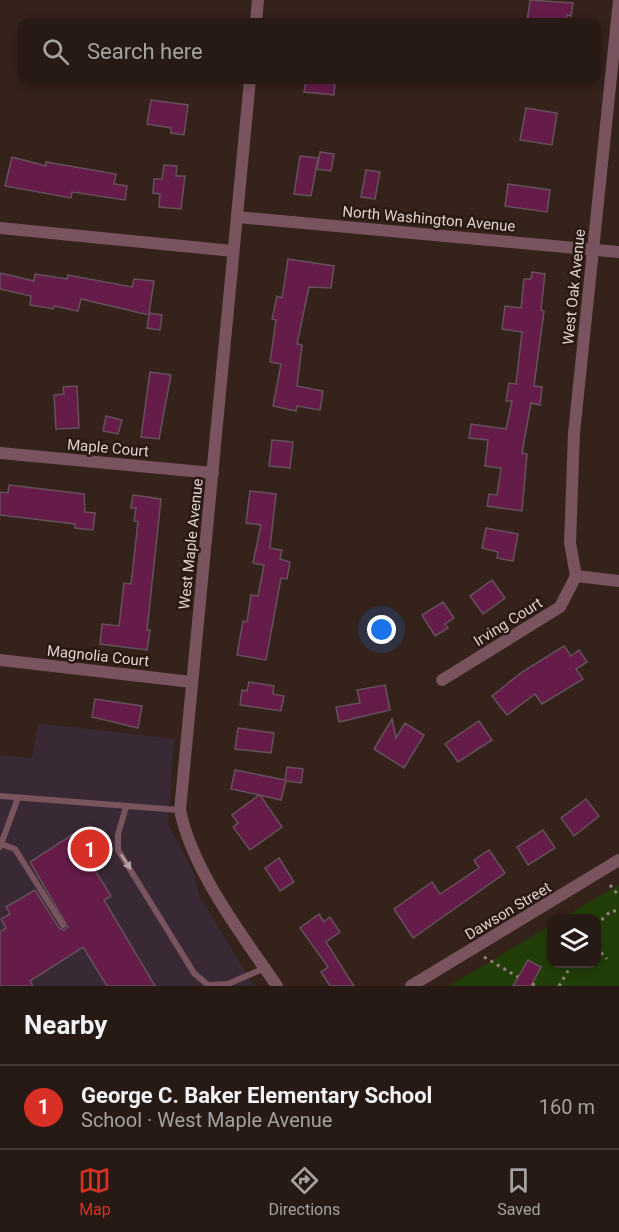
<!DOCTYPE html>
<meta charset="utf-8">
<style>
body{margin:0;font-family:Roboto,sans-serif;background:#332722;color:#f1f3f6}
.controls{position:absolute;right:18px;bottom:18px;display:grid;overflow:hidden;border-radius:12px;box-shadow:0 3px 9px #0003}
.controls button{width:54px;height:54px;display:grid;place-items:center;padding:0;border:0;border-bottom:2px solid #433834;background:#271a14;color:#f1f3f6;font:30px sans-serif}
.you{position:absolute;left:382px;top:630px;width:21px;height:21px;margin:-15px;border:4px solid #fff;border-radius:50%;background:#1a73e8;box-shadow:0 0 0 9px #1a73e833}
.badge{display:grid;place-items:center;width:39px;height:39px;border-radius:50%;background:#d93025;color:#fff;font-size:20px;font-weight:700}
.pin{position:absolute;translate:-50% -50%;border:3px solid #fff;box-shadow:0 2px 6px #0006}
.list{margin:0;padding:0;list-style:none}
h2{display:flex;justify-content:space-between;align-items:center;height:78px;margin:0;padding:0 24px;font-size:26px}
h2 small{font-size:20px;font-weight:400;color:#a4a1a0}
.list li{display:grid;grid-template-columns:39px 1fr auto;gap:18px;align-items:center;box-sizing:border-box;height:84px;padding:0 24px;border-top:2px solid #433834}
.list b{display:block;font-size:22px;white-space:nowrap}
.list p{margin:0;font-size:20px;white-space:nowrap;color:#a4a1a0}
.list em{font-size:20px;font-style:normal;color:#a4a1a0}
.icon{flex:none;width:33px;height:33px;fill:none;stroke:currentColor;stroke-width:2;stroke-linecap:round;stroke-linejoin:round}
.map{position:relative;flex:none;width:619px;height:986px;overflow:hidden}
.search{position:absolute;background:#271a14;box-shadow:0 3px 9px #0003;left:18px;right:18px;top:18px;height:66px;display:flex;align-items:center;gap:15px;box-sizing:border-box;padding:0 21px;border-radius:12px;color:#a4a1a0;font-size:22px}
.sheet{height:162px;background:#271a14}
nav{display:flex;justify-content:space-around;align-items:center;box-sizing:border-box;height:84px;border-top:2px solid #433834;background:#271a14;font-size:16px;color:#a4a1a0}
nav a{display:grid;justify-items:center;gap:3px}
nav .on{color:#d93025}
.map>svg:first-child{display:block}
.education{fill:#392934}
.green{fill:#213e08}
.building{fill:#651c49;stroke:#65515b;stroke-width:1.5}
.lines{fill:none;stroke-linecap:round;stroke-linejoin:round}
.path{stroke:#90817c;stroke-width:3;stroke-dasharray:3 4.5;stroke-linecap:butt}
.service{stroke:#79535d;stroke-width:6}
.minor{stroke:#79535d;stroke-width:12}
.oneway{fill:#b69fa1}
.labels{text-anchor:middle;stroke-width:5;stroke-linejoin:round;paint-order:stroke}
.street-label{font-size:15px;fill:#dfd2ce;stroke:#2a1912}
</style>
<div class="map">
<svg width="619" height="986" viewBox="0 0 619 986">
<rect width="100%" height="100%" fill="#34221b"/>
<path class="education" d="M38,723l136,16 -6,85 26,50 5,21 55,91h-254v-231l32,3z"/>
<path class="green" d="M619,885v101h-170l102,-61 1,39h44v-46h-34z"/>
<g class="building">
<path d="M530,0l43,3 -2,13 -4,-1 -1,7h-39z"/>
<path d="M306,80h29l-1,15 -30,-3z"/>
<path d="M151,100l37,5 -4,30 -13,-2v-5l-24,-4z"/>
<path d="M526,108l31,5 -5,32 -32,-5z"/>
<path d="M320,152l14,2 -3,17 -14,-2z"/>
<path d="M300,156l18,2 -7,38 -17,-2z"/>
<path d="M12,157l34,9v-4l70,12 -2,10 13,2 -2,14 -53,-8 -1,6 -66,-12z"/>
<path d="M164,165l13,1 -1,10h9l-4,33 -22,-2 1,-13 -7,-1 1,-14h8z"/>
<path d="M366,170l14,2 -5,27 -14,-2z"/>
<path d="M508,184l42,6 -3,22 -42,-6z"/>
<path d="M288,259l46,7 -3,22 -22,-1 -12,57 5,1 -5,41 26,5 -3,19 -23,-4 -1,5 -23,-5 8,-42 -11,-2 6,-42 -4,-1 5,-23 5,2z"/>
<path d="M532,272l13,2 -4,36 3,1 -10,75 8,1 -2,18 -9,-2 -9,50 5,1 -5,57 -35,-5 2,-12 8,1 4,-27 -16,-2 3,-26 -19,-2 2,-14 35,5 6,-28h-6l3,-18 7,1 6,-52 -20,-3 3,-23 16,2 3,-29h7z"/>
<path d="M0,273l34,8 1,-7 32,5 1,-4 64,12 2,-8 20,2 -5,32 13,2 -2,15 -13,-2 2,-13 -68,-16 -3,12 -24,-5 -1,3 -23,-4 1,-9 -31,-7z"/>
<path d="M150,372l21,3 -12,64 -18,-2z"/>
<path d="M77,386l2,42 -23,1 -2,-34 10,-1 -1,-7z"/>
<path d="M106,416l16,4 -4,14 -15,-3z"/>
<path d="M272,440l21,2 -3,26 -21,-2z"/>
<path d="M9,485l75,9 1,18 10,1 -2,17 -18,-2v-4l-75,-9v-23l8,1z"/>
<path d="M250,491l26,3 -6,54 12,2 -2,9 10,3 -3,17 -6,-1 -15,82 -29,-5 6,-34 4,1 4,-27 7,1 6,-31 -11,-2 8,-38 -15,-2z"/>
<path d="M133,495l28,4 -14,131h3l-3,20 -47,-6 2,-20 17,2 5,-43 7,1 7,-62 -4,-1 2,-13h-5z"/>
<path d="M486,528l32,6 -5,27 -16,-3 1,-6 -16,-4z"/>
<path d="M492,580l13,18 -22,16 -13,-18z"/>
<path d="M443,602l11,16 -9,6 3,4 -13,8 -13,-21z"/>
<path d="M564,646l7,10 8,-6 8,12 -11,7 7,10 -41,25 -7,-10 -28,21 -15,-19 30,-24z"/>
<path d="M249,682l25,4 -1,8 11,2 -3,15 -41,-6 2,-15 5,1z"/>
<path d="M385,685l5,25 -51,12 -3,-15 24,-4 -3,-13z"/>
<path d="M95,699l47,7 -4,22 -46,-11z"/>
<path d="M392,719l4,19 9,-15 19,12 -20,33 -30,-19z"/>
<path d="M479,721l13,19 -34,22 -13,-18z"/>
<path d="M238,728l36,5 -3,20 -36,-4z"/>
<path d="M287,767l16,2 -2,14 -15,-2 -5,19 -21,-5 22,32 -32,23 -17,-23 5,-4 -6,-8 27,-20 -28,-6 4,-19 50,10z"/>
<path d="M586,799l13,17 -25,20 -13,-18z"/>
<path d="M81,829l13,22 -8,5 25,40 -7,4 51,86h-48l-24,-39 -53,34 3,5h-33v-54l6,-4 -5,-9 9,-5 -4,-7 29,-17 24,38 5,2 4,-3 -38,-65z"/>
<path d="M543,830l12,18 -27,17 -11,-18z"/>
<path d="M489,850l16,23 -92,65 -19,-29 38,-27 8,12 39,-26 -5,-8z"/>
<path d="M279,858l15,24 -14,9 -15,-23z"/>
<path d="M319,914l5,8 6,-5 10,15 -14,10 28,44h-24l-9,-14 7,-5 -28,-39z"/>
<path d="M528,960l13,7 -10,19h-18z"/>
</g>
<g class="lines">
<g class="path">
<path d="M610,885l9,11"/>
<path d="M596,925l15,-14h8"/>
<path d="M596,947l11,12"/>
<path d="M484,957l34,20"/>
<path d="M532,984l6,2"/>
<path d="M559,986l13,-22"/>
</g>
<g class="service">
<path d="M0,796l179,14"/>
<path d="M126,807l-8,27v16l76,123 15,13"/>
<path d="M1,844l14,5 48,76"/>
<path d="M0,847l18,-49"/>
<path d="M209,985l19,-1 37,-16"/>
</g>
<g class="minor">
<path d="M256,22l2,-22"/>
<path d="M250,80l-70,730c12,60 62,125 97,176"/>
<path d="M237,217l382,35"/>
<path d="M0,228l233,23"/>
<path d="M0,453l213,20"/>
<path d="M576,576l-6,-33 4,-110 45,-433"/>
<path d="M576,576l43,5"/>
<path d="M0,660l192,22"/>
<path d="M442,680l118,-73 16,-31"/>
<path d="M411,986l208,-126"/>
</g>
</g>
<defs><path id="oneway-solid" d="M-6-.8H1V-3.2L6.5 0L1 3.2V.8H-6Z" transform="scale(1.5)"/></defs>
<use class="oneway" href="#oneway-solid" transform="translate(126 862) rotate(57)"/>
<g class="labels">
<g class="street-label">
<text transform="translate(429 219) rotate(5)" y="5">North Washington Avenue</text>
<text transform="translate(574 287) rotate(-84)" y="5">West Oak Avenue</text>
<text transform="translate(108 448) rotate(5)" y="5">Maple Court</text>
<text transform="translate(191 544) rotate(-84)" y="5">West Maple Avenue</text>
<text transform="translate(508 622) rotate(-32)" y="5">Irving Court</text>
<text transform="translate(98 656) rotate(6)" y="5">Magnolia Court</text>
<text transform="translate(508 911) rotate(-31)" y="5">Dawson Street</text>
</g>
</g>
</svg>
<div class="controls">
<button><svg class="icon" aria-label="layers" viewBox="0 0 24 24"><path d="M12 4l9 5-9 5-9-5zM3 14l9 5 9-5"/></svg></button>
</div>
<div class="you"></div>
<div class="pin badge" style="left:90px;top:849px">1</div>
<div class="search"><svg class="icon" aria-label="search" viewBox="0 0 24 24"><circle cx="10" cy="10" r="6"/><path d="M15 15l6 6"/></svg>Search here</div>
</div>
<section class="sheet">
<h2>Nearby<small></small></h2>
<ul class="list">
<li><span class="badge">1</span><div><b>George C. Baker Elementary School</b><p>School · West Maple Avenue</p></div><em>160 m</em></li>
</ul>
</section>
<nav>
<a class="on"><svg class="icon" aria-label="map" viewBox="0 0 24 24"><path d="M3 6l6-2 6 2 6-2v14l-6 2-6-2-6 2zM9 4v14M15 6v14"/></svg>Map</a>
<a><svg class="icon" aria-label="directions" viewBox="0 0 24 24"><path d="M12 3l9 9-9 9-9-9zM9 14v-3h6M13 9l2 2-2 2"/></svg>Directions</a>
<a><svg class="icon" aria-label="saved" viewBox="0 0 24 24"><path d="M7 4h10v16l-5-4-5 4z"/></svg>Saved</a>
</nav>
